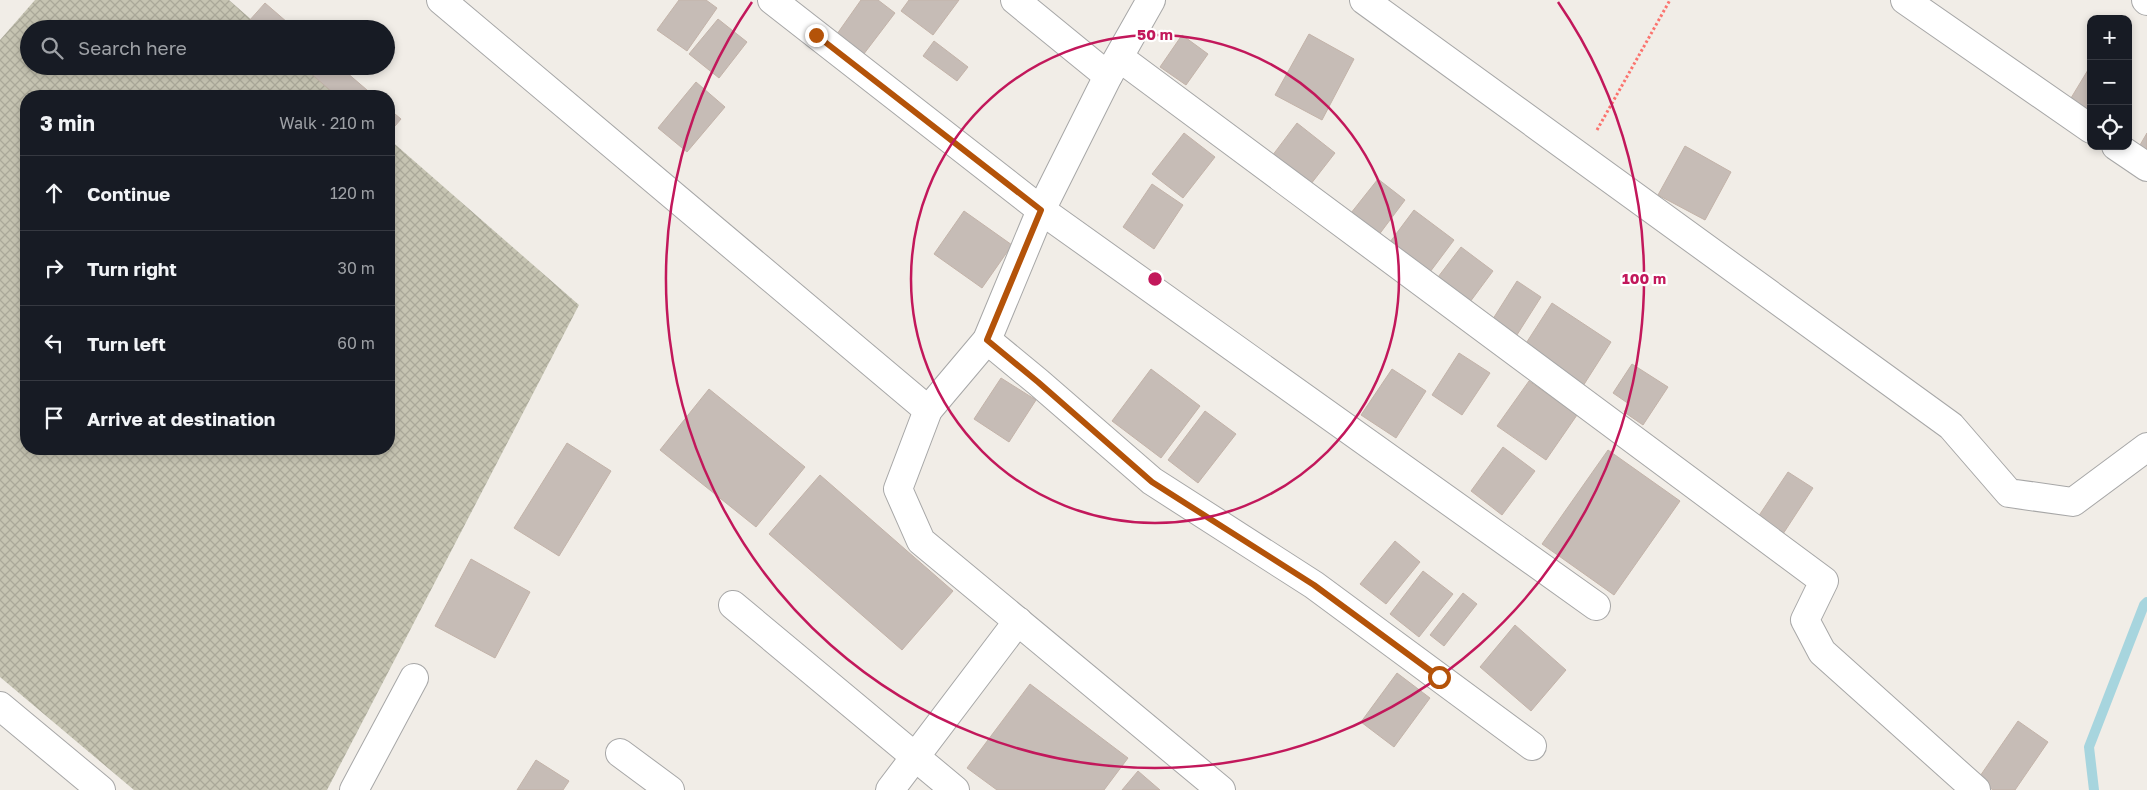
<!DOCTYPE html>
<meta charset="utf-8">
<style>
body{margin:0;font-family:"Golos Text",sans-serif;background:#242831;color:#f1f3f6}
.controls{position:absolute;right:15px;top:15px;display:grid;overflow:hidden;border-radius:10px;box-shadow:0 2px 8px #0003}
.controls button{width:45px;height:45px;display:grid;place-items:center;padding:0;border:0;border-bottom:1px solid #363941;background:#171b24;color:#f1f3f6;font:25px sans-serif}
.stop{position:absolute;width:15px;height:15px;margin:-11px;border:4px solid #b45309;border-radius:50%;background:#fff}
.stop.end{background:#b45309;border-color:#fff;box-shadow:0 1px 5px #0008}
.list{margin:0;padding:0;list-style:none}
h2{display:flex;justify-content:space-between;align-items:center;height:65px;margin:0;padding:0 20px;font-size:21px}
h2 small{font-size:16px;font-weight:400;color:#9ea1a6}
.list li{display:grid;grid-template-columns:32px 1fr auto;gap:15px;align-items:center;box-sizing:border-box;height:75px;padding:0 20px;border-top:1px solid #363941}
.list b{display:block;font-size:19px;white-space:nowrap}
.list em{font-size:16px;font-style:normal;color:#9ea1a6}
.icon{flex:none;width:28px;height:28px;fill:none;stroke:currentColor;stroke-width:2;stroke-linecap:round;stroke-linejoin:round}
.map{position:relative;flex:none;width:2147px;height:790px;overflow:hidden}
.search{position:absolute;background:#171b24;box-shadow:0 2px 8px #0003;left:20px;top:20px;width:375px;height:55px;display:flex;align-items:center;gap:12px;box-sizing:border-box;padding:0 18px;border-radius:28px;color:#9ea1a6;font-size:19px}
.panel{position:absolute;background:#171b24;box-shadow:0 2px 8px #0003;left:20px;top:90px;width:375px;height:365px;border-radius:20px}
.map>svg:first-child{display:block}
.construction{fill:url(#construction-cross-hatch)}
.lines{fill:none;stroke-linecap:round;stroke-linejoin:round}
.stream{stroke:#a7d5de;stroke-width:10}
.building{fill:#c6bcb6;stroke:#c3b3a9}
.street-casing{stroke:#a7a7a7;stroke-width:30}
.path{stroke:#fb736e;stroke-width:3;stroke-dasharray:2.5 2.5;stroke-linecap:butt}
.street{stroke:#fff;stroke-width:28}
.route{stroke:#b45309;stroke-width:6}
.ring{fill:none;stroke:#c2185b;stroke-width:2.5}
.centre{fill:#c2185b;stroke:#fff;stroke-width:2.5}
.ring-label{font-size:15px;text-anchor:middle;font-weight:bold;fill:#c2185b;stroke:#fff;stroke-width:4.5;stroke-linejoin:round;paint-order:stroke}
</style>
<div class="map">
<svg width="2147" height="790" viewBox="0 0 2147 790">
<defs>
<pattern id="construction-cross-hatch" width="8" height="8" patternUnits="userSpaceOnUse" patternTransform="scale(1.25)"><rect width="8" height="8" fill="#c6c4b2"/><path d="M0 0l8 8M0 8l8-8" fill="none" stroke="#aaa899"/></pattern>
</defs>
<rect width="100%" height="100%" fill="#f1ede7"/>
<path class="construction" d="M35,0h194l33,29h-233v37h276l34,30h-313v353h363v-310l190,166 -252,485h-193l-134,-113v-637z"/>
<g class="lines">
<path class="stream" d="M2094,790l-5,-43 55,-142 3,-3"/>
</g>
<g class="building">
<path d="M679,0h27l11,8 -30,43 -30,-21z"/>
<path d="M861,0h17l17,13 -35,46 -7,-6 4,-5 -20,-14z"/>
<path d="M909,0h50l-26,35 -32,-24z"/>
<path d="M265,3l30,26h-37l-9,-8z"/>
<path d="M718,19l29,23 -28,36 -30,-24z"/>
<path d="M1309,34l45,25 -32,61 -47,-25z"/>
<path d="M1182,35l26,19 -22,31 -26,-18z"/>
<path d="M934,41l34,26 -11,14 -34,-25z"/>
<path d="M2091,65v47l-23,-9z"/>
<path d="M302,66h37l35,30h-37z"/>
<path d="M696,82l29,25 -38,45 -29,-24z"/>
<path d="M389,109l12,10 -12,14z"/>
<path d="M1297,123l38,30 -28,36 -38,-29z"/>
<path d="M1184,133l31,24 -32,41 -31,-24z"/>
<path d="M2147,133v17l-7,-5z"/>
<path d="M1685,146l46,26 -26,48 -47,-25z"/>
<path d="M1378,179l27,21 -30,40 -28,-22z"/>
<path d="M1152,184l31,21 -29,44 -31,-22z"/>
<path d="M1414,210l40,30 -24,32 -40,-30z"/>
<path d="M964,211l48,34 -30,43 -48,-34z"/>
<path d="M1461,247l32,24 -26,35 -32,-25z"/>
<path d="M1517,281l24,16 -26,41 -24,-16z"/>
<path d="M1552,303l59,39 -28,44 -60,-38z"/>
<path d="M1459,353l31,20 -28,42 -30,-20z"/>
<path d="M1632,364l36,23 -25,38 -19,-13 5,-8 -16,-11z"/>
<path d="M1151,369l49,37 -39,52 -49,-37z"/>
<path d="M1392,369l34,22 -30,47 -35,-23z"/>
<path d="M1001,378l35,22 -27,42 -35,-23z"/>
<path d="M1529,381l48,34 -31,45 -49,-34z"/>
<path d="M709,389l96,78 -49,60 -96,-77z"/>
<path d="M1205,411l31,23 -38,49 -30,-23z"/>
<path d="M567,443l44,28 -52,85 -45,-28z"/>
<path d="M1503,447l32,24 -33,44 -31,-24z"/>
<path d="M1608,450l72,51 -66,94 -72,-51z"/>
<path d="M1788,472l25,16 -32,49 -25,-17z"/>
<path d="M820,475l133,116 -51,59 -133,-116z"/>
<path d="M1395,541l25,21 -34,42 -26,-20z"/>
<path d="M471,559l59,33 -35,66 -60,-32z"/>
<path d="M1423,571l30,23 -34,43 -29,-23z"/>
<path d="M1463,593l14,11 -33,42 -14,-11z"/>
<path d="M1515,625l51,45 -35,41 -51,-44z"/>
<path d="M1397,673l33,25 -36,49 -33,-25z"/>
<path d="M1030,684l98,74 -24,32h-107l-30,-22z"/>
<path d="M2018,721l30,21 -33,48h-22l-15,-11z"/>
<path d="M536,760l33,21 -6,9h-46z"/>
<path d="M1138,771l22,19h-38z"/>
</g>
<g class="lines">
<defs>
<g id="street">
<path d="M441,0l487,410"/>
<path d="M772,0l269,210 555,396"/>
<path d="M1015,0l93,76"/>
<path d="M1151,0l-43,76 -67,134 -54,130 -59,70 -30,79 23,52 300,249"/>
<path d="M1364,0l587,426 58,67 64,9 74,-55"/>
<path d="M1905,0l186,129"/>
<path d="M2146,0l1,1"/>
<path d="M1120,58l704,523 -19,39 17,32 154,138"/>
<path d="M2116,146l31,21"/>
<path d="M987,340l51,42 114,99 162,104 218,161"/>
<path d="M733,605l222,185"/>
<path d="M0,706l101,84"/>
<path d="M620,753l50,37"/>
<path d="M354,790l60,-112"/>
<path d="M890,790l128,-169"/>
</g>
</defs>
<use href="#street" class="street-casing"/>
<path class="path" d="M1597,130l73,-130"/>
<use href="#street" class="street"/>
</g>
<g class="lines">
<path class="route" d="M816,35l225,175 -54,130 51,42 114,100 162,103 125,92"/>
</g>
<g class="ring">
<circle cx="1155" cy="279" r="244"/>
<path d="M1558 2A489 489 0 1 1 752 2"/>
</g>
<circle cx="1155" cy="279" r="8" class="centre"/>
<g class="ring-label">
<text x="1155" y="40">50 m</text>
<text x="1644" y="284">100 m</text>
</g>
</svg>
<div class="controls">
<button>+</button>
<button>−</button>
<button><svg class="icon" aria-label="locate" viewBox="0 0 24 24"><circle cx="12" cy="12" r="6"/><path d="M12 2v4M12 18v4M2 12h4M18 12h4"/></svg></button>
</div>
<div class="stop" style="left:1439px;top:677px"></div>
<div class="stop end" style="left:816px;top:35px"></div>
<div class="search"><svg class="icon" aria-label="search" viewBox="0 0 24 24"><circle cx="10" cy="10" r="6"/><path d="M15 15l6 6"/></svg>Search here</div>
<section class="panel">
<h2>3 min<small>Walk · 210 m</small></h2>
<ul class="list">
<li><svg class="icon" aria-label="ahead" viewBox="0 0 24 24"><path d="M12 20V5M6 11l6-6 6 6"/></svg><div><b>Continue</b></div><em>120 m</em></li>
<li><svg class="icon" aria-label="right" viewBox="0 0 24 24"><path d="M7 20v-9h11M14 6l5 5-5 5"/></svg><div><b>Turn right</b></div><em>30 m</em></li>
<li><svg class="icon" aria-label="left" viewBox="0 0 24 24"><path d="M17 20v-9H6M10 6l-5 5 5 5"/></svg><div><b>Turn left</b></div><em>60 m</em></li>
<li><svg class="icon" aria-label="arrive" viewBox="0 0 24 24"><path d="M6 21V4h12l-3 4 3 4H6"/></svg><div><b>Arrive at destination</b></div></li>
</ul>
</section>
</div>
